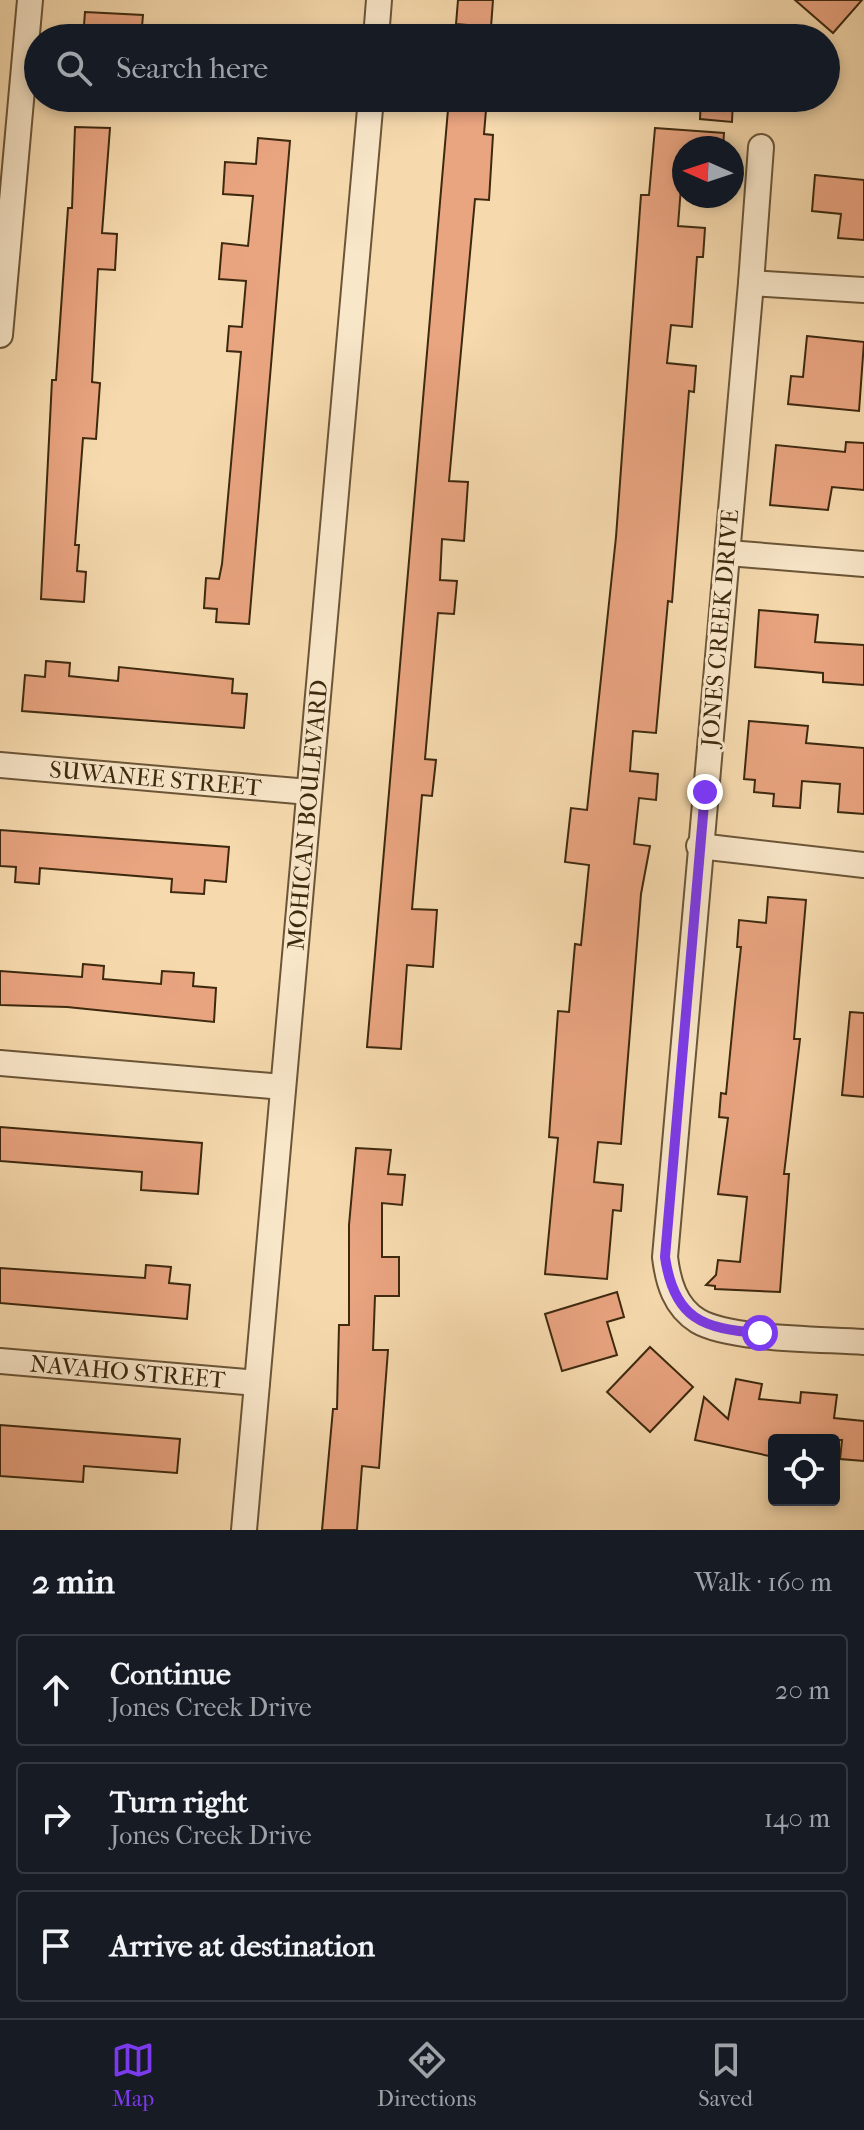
<!DOCTYPE html>
<meta charset="utf-8">
<style>
body{margin:0;font-family:"IM FELL French Canon",serif;background:#20242c;color:#f1f3f6}
.controls{position:absolute;right:24px;bottom:24px;display:grid;overflow:hidden;border-radius:8px;box-shadow:0 4px 12px #0003}
.controls button{width:72px;height:72px;display:grid;place-items:center;padding:0;border:0;border-bottom:2px solid #363941;background:#171b24;color:#f1f3f6;font:40px sans-serif}
.compass{position:absolute;left:672px;top:136px;width:72px;height:72px;border-radius:50%;background:#171b24;box-shadow:0 4px 12px #0003;rotate:273deg}
.stop{position:absolute;width:24px;height:24px;margin:-18px;border:6px solid #7c3aed;border-radius:50%;background:#fff}
.stop.end{background:#7c3aed;border-color:#fff;box-shadow:0 2px 8px #0008}
.list{margin:0;padding:0;list-style:none}
h2{display:flex;justify-content:space-between;align-items:center;height:104px;margin:0;padding:0 32px;font-size:34px}
h2 small{font-size:26px;font-weight:400;color:#9ea1a6}
.list li{display:grid;grid-template-columns:52px 1fr auto;gap:24px;align-items:center;box-sizing:border-box;height:112px;margin:0 16px 16px;padding:0 16px;border:2px solid #363941;border-radius:8px}
.list b{display:block;font-size:30px;white-space:nowrap}
.list p{margin:0;font-size:26px;white-space:nowrap;color:#9ea1a6}
.list em{font-size:26px;font-style:normal;color:#9ea1a6}
.icon{flex:none;width:44px;height:44px;fill:none;stroke:currentColor;stroke-width:2;stroke-linecap:round;stroke-linejoin:round}
.map{position:relative;flex:none;width:864px;height:1530px;overflow:hidden}
.search{position:absolute;background:#171b24;box-shadow:0 4px 12px #0003;left:24px;right:24px;top:24px;height:88px;display:flex;align-items:center;gap:20px;box-sizing:border-box;padding:0 28px;border-radius:44px;color:#9ea1a6;font-size:30px}
.sheet{height:488px;background:#171b24}
nav{display:flex;justify-content:space-around;align-items:center;box-sizing:border-box;height:112px;border-top:2px solid #363941;background:#171b24;font-size:22px;color:#9ea1a6}
nav a{display:grid;justify-items:center;gap:4px}
nav .on{color:#7c3aed}
.map>svg:first-child{display:block}
.building{fill:#e9a480;stroke:#3d290f;stroke-width:2}
.lines{fill:none;stroke-linecap:round;stroke-linejoin:round}
.minor-casing{stroke:#6b5537;stroke-width:28}
.minor{stroke:#f9e7ca;stroke-width:24}
.route{stroke:#7c3aed;stroke-width:10}
.labels{text-anchor:middle;stroke-width:6;stroke-linejoin:round;paint-order:stroke}
.street-label{font-size:24px;fill:#3d290f;stroke:#f9e7ca}
</style>
<div class="map">
<svg width="864" height="1530" viewBox="0 0 864 1530">
<rect width="100%" height="100%" fill="#f6daae"/>
<filter id="stains"><feTurbulence type="fractalNoise" baseFrequency=".0025" numOctaves="4"/><feColorMatrix values="0 0 0 0 .2 0 0 0 0 .09 0 0 0 0 .02 0 0 0 .5 -.17"/></filter>
<radialGradient id="worn" r=".72"><stop offset=".6" stop-color="#630" stop-opacity="0"/><stop offset="1" stop-color="#630" stop-opacity=".3"/></radialGradient>
<g class="building">
<path d="M458,0h35l-2,27 -35,-3z"/>
<path d="M795,0h67l-29,33z"/>
<path d="M85,12l58,3 -2,23h-58z"/>
<path d="M449,98h38l-3,36 9,1 -4,65 -14,-1 -26,282 19,1 -4,59 -22,-2 -2,41 17,1 -3,33 -16,-1 -13,146 11,1 -4,36 -10,-1 -10,114 25,1 -4,57 -26,-2 -6,84 -34,-2z"/>
<path d="M701,98h32l-1,24 -32,-3z"/>
<path d="M75,127l35,1 -8,105 15,1 -2,36 -17,-1 -6,113 8,1 -4,56 -13,-1 -8,107h4l-2,26 9,1 -2,30 -43,-3 11,-219h4l12,-172h4z"/>
<path d="M655,128l69,5 -1,15h-39v39h-3l-3,39 27,2 -1,15 -1,14h-6l-5,70 -21,-2 -4,38 29,3 -2,26 -5,-1 -17,211 -4,-1 -12,132 -23,-2 -3,40 28,3 -2,26 -17,-2 -5,46 16,2 -9,48 -20,250 -23,-2 -4,40 29,3 -2,26 -8,-1 -6,69 -62,-5 13,-136 -9,-1 9,-126 11,1 6,-68 6,1 8,-80 -24,-3 6,-54 16,2 29,-273 25,-342h8z"/>
<path d="M258,138l32,3 -41,483 -33,-2 1,-13 -13,-1 2,-30 13,1 3,-15 19,-212 -14,-1 2,-25 13,1 4,-46 -27,-2 3,-36 26,3 5,-50 -30,-2 2,-32 31,2z"/>
<path d="M815,175l49,5v60l-26,-2 3,-24 -29,-3z"/>
<path d="M807,336l57,6 -5,69 -71,-7 3,-28 12,1z"/>
<path d="M846,442l18,1v47l-32,-3 -4,23 -58,-5 6,-60 69,7z"/>
<path d="M759,610l59,5 -3,27 49,3v40l-41,-3v-9l-68,-6z"/>
<path d="M46,661l24,2 -1,13 49,5 1,-14 114,12 -1,14 15,1 -3,34 -222,-17 3,-36 20,2z"/>
<path d="M749,721l59,5 -2,17 58,5v66l-26,-2 2,-28 -38,-3 -2,27 -27,-2 1,-12 -20,-2 1,-12 -11,-1z"/>
<path d="M0,830l229,17 -3,35 -21,-2 -1,14 -33,-2 1,-13 -132,-11 -1,16 -24,-2 1,-15 -16,-1z"/>
<path d="M768,897l38,3 -12,139h6l-16,135h5l-9,118 -65,-3v-3l-9,-1 10,-10 2,-15 22,2 7,-65 -29,-3 10,-76 -9,-1 2,-24 5,1 9,-91 6,-56h-4l2,-27 27,3z"/>
<path d="M83,964l21,2 -1,13 58,5 1,-13 32,2 -1,13 23,2 -2,34 -147,-15 -67,-2v-34l82,6z"/>
<path d="M850,1012l14,1v84l-22,-2z"/>
<path d="M0,1127l202,16 -4,51 -57,-4 1,-18 -142,-11z"/>
<path d="M356,1148l35,2 -3,24 17,1 -3,30 -20,-2v54h17v39h-24l-2,54h15l-9,118 -17,-2 -5,64h-35l11,-121h4l2,-84h10v-100z"/>
<path d="M146,1265l25,2 -2,16 21,2 -3,34 -187,-16v-35l145,10z"/>
<path d="M617,1292l7,25 -17,5 10,33 -55,16 -17,-57z"/>
<path d="M650,1347l43,40 -43,45 -43,-40z"/>
<path d="M736,1379l26,5 -3,15 41,4 1,-11 36,3 -3,23 30,3v40l-24,-2 2,-19h-68v17l-79,-17 9,-43 24,22z"/>
<path d="M0,1425l180,14 -3,34 -93,-7 -1,16 -83,-6z"/>
</g>
<g class="lines">
<defs>
<g id="minor">
<path d="M376,38l3,-38"/>
<path d="M751,283l10,-136"/>
<path d="M864,290l-113,-7 -86,974c3,25 10,50 33,64 32,19 126,18 166,21"/>
<path d="M0,335l30,-335"/>
<path d="M728,553l136,11"/>
<path id="s1" d="M0,765l309,27"/>
<path d="M699,846l165,19"/>
<path d="M0,1063l283,24"/>
<path id="s2" d="M0,1361l257,22"/>
<path id="s3" d="M244,1530l127,-1432"/>
</g>
</defs>
<use href="#minor" class="minor-casing"/>
<use href="#minor" class="minor"/>
</g>
<g class="lines">
<path class="route" d="M705,792l-40,465c9,62 38,72 95,76"/>
</g>
<g class="labels">
<g class="street-label">
<text transform="translate(720 628) rotate(-85)" y="8">JONES CREEK DRIVE</text>
<text dy="8" stroke="none"><textPath href="#s1" startOffset="156">SUWANEE STREET</textPath></text>
<text dy="8" stroke="none"><textPath href="#s3" startOffset="718">MOHICAN BOULEVARD</textPath></text>
<text dy="8" stroke="none"><textPath href="#s2" startOffset="128">NAVAHO STREET</textPath></text>
</g>
</g>
<rect width="100%" height="100%" filter="url(#stains)"/>
<rect width="100%" height="100%" fill="url(#worn)"/>
</svg>
<div class="controls">
<button><svg class="icon" aria-label="locate" viewBox="0 0 24 24"><circle cx="12" cy="12" r="6"/><path d="M12 2v4M12 18v4M2 12h4M18 12h4"/></svg></button>
</div>
<svg class="compass" viewBox="-18 -18 36 36"><path d="M0-13l5 13h-10z" fill="#e53935"/><path d="M0 13l5-13h-10z" fill="#9ea1a6"/></svg>
<div class="stop" style="left:760px;top:1333px"></div>
<div class="stop end" style="left:705px;top:792px"></div>
<div class="search"><svg class="icon" aria-label="search" viewBox="0 0 24 24"><circle cx="10" cy="10" r="6"/><path d="M15 15l6 6"/></svg>Search here</div>
</div>
<section class="sheet">
<h2>2 min<small>Walk · 160 m</small></h2>
<ul class="list">
<li><svg class="icon" aria-label="ahead" viewBox="0 0 24 24"><path d="M12 20V5M6 11l6-6 6 6"/></svg><div><b>Continue</b><p>Jones Creek Drive</p></div><em>20 m</em></li>
<li><svg class="icon" aria-label="right" viewBox="0 0 24 24"><path d="M7 20v-9h11M14 6l5 5-5 5"/></svg><div><b>Turn right</b><p>Jones Creek Drive</p></div><em>140 m</em></li>
<li><svg class="icon" aria-label="arrive" viewBox="0 0 24 24"><path d="M6 21V4h12l-3 4 3 4H6"/></svg><div><b>Arrive at destination</b></div></li>
</ul>
</section>
<nav>
<a class="on"><svg class="icon" aria-label="map" viewBox="0 0 24 24"><path d="M3 6l6-2 6 2 6-2v14l-6 2-6-2-6 2zM9 4v14M15 6v14"/></svg>Map</a>
<a><svg class="icon" aria-label="directions" viewBox="0 0 24 24"><path d="M12 3l9 9-9 9-9-9zM9 14v-3h6M13 9l2 2-2 2"/></svg>Directions</a>
<a><svg class="icon" aria-label="saved" viewBox="0 0 24 24"><path d="M7 4h10v16l-5-4-5 4z"/></svg>Saved</a>
</nav>
